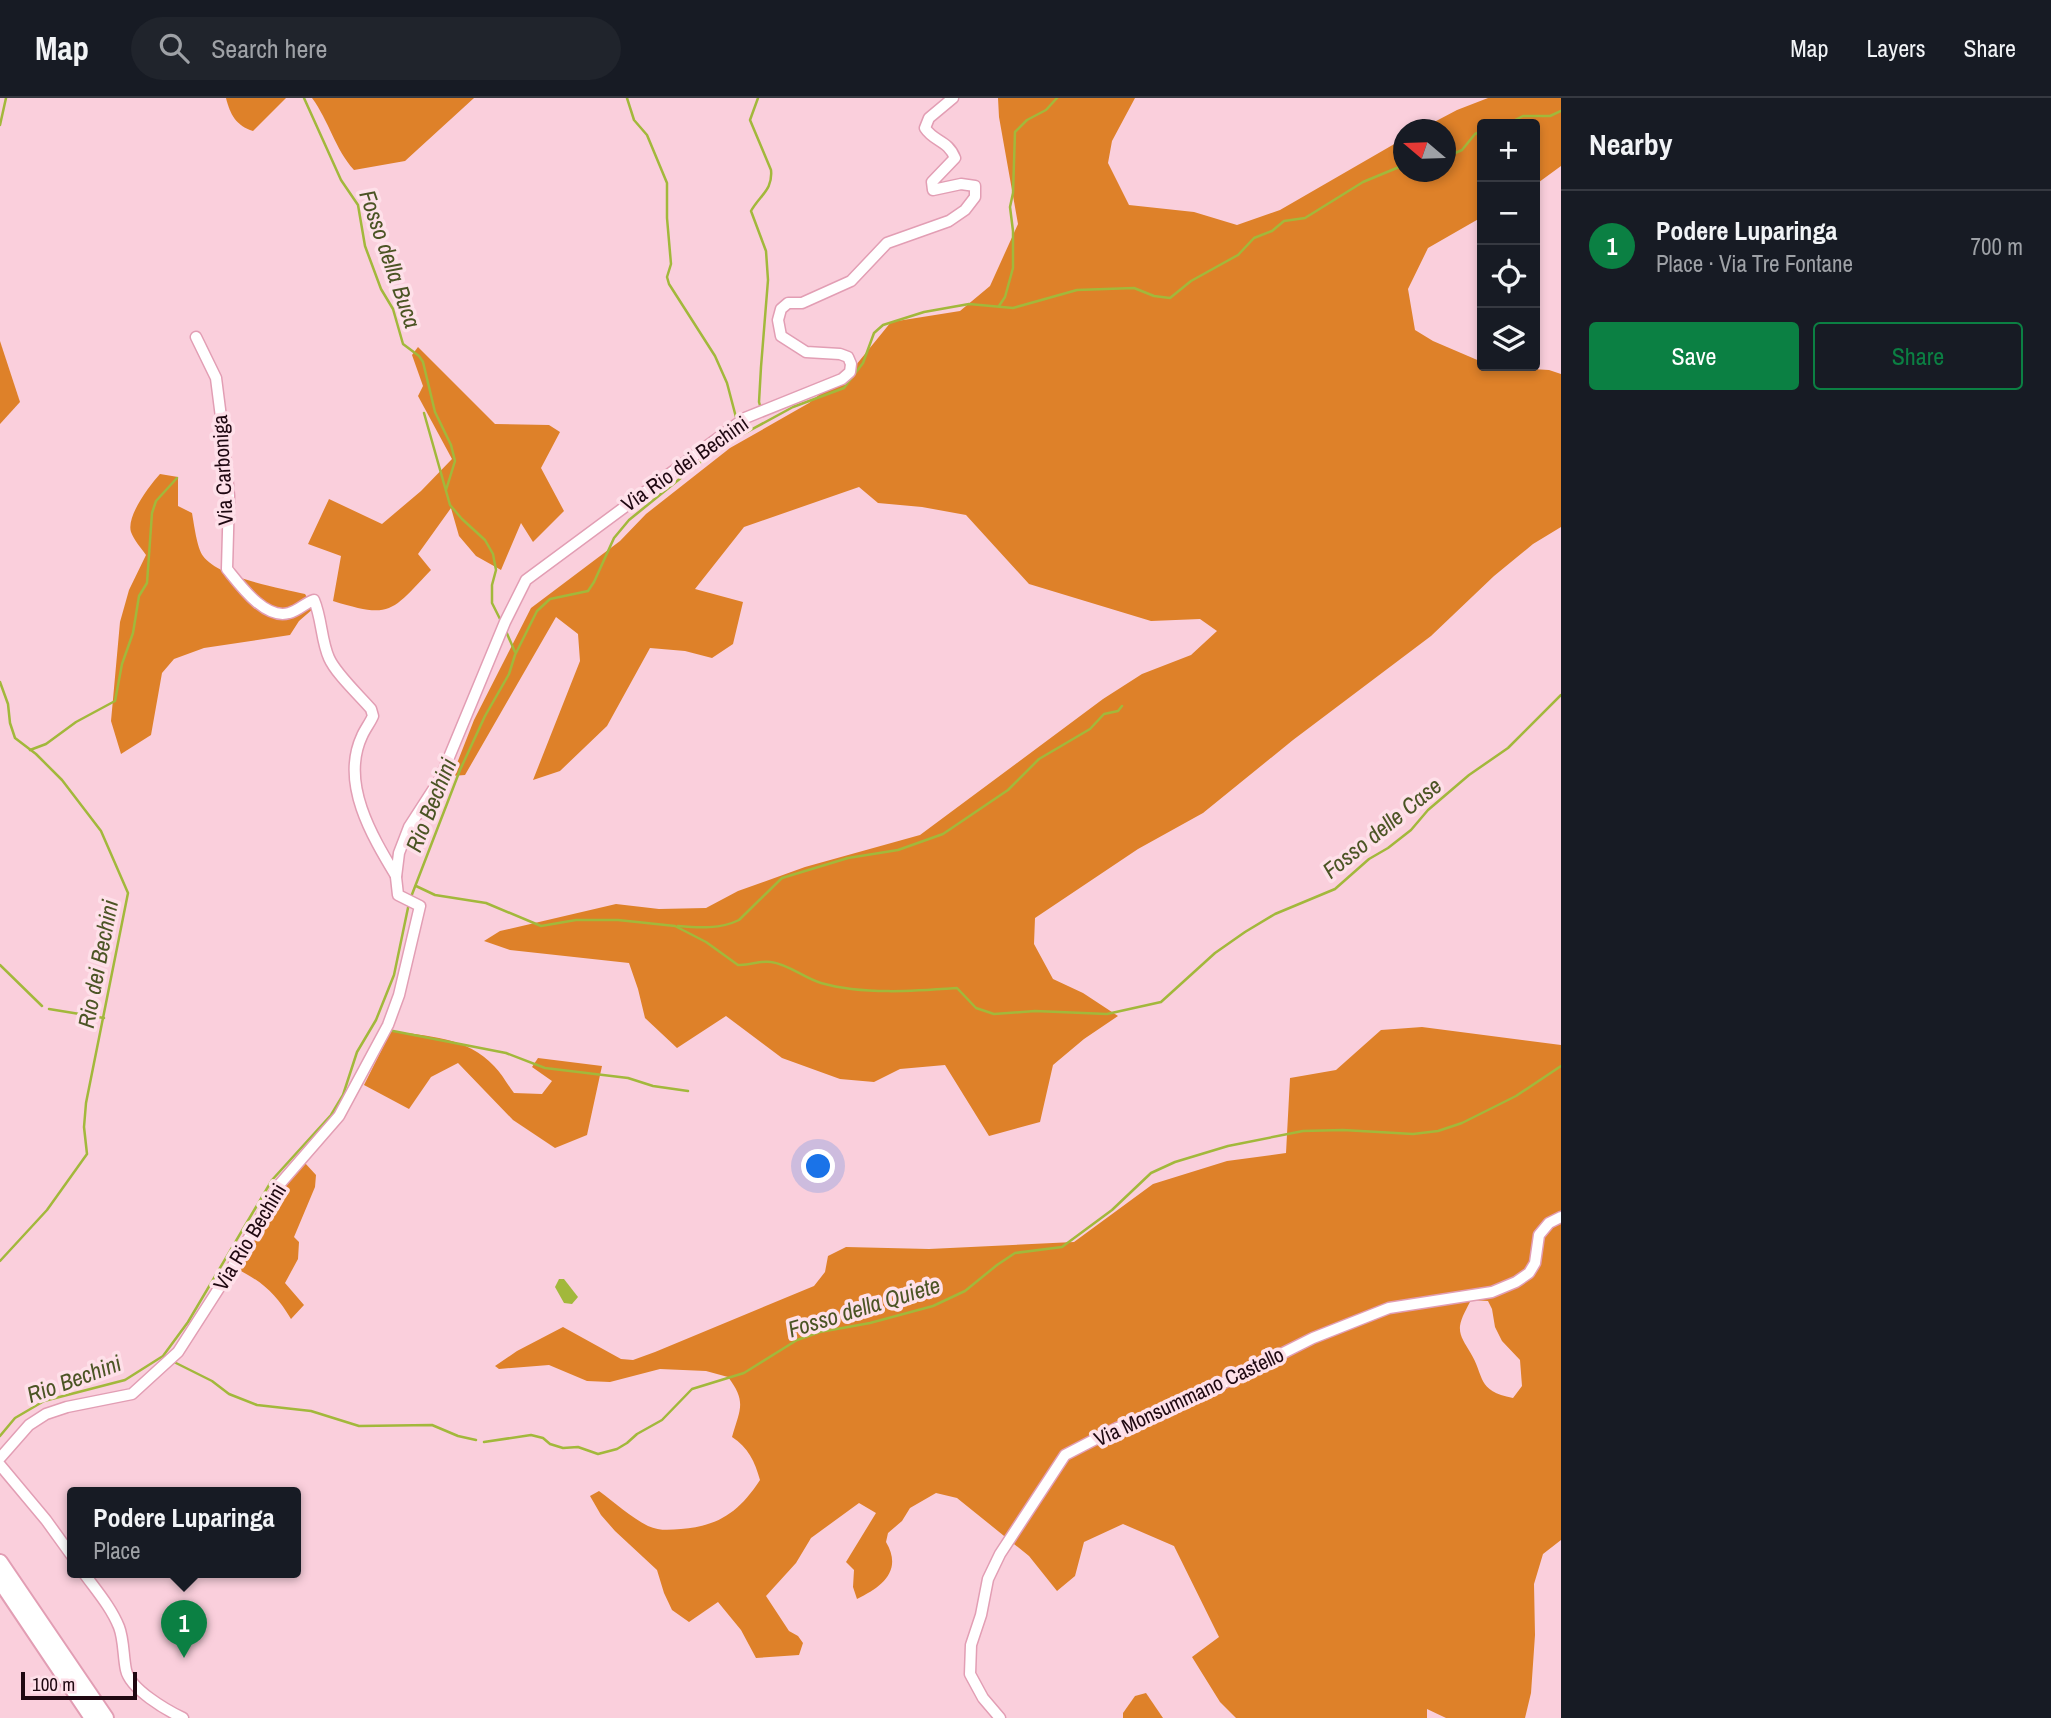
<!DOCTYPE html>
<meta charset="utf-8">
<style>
body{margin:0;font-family:"Archivo Narrow",sans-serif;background:#20242c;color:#f1f3f6}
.controls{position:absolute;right:21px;top:21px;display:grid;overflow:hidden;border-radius:7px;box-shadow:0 4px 10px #0003}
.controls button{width:63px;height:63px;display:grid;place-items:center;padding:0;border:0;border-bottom:2px solid #363941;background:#171b24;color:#f1f3f6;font:35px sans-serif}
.compass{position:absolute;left:1393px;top:21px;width:63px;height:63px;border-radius:50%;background:#171b24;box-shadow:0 4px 10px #0003;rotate:289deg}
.scale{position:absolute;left:21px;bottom:18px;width:116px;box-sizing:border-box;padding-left:7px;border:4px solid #1f0811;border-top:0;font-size:19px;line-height:24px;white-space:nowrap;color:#1f0811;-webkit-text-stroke:5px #fee0e9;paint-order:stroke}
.you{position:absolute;left:819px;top:1069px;width:24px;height:24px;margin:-18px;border:5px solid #fff;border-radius:50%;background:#1a73e8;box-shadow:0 0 0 10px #1a73e833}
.badge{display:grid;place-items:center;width:46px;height:46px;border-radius:50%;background:#0b8043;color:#fff;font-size:23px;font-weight:700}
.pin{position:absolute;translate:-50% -58px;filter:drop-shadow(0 2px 4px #0008)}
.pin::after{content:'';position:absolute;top:37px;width:24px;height:21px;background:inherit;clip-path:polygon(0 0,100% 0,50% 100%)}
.popup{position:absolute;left:67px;top:1389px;width:234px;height:91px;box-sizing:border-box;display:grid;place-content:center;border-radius:7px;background:#171b24;filter:drop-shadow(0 2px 5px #0005);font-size:23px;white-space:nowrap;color:#9ea1a6}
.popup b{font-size:26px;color:#f1f3f6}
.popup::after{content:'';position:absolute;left:50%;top:100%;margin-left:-14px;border:14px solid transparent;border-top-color:#171b24}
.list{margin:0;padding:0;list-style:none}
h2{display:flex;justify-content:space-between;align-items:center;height:91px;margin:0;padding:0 28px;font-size:30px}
h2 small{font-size:23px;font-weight:400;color:#9ea1a6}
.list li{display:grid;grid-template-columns:46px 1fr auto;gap:21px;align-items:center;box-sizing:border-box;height:112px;padding:0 28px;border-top:2px solid #363941}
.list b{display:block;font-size:26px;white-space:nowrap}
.list p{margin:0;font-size:23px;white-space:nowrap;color:#9ea1a6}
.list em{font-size:23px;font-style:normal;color:#9ea1a6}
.actions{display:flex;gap:14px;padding:21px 28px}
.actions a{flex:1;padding:16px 0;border:2px solid #0b8043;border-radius:7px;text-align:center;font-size:24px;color:#0b8043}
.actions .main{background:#0b8043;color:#fff}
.icon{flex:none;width:38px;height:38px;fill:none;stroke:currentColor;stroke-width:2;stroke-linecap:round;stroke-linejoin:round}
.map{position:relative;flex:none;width:1561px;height:1620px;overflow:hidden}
header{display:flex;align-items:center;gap:42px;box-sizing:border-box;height:98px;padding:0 35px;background:#171b24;border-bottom:2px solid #363941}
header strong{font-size:33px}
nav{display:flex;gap:38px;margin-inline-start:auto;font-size:24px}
.search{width:490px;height:63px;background:#20242c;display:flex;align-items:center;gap:18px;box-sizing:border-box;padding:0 24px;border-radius:38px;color:#9ea1a6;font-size:26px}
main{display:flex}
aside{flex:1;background:#171b24}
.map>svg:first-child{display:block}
.forest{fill:#de8129;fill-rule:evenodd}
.water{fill:#a2b83b}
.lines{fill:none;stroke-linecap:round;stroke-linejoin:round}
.stream{stroke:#a2b83b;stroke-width:2.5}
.minor-casing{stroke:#e29eb4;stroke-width:13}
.highway-casing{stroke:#e29eb4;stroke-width:18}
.minor{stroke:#fff;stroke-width:10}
.highway{stroke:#fff;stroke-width:14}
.labels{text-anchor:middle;stroke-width:7;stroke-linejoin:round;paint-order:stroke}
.street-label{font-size:21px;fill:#1f0811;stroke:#fee0e9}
.water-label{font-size:23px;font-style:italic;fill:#4b5424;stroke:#fee0e9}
</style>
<header>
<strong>Map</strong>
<div class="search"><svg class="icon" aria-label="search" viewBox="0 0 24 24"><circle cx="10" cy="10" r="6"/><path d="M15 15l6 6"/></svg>Search here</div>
<nav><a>Map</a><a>Layers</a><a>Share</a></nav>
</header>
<main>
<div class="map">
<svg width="1561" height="1620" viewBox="0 0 1561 1620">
<rect width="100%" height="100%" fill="#facfdc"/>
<g class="forest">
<path d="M226,0h60l-33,33c-17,-5 -23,-17 -27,-33z"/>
<path d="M312,0h162l-69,63 -51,9c-19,-21 -25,-49 -42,-72z"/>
<path d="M998,0h137l-23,43 -4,22 21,42 65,7 43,13 43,-15 123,-71 1,33h42v-42l-25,-1 36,-19 31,-12h73v68l-26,19v-61h-53v93l-54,31 -20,41 7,41 18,11 49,21v4l67,4 12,4v153l-28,17 -39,32 -63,60 -138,104 -90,73 -65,36 -103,69 -1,26 19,35 30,14 35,23 -34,23 -31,26 -13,57 -51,14 -44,-71 -45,4 -26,13 -34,-3 -58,-21 -56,-42 -49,32 -32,-30 -7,-29 -9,-26 -119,-13 -26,-9 16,-10 116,-27 43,5 47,-1 32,-17 67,-24 115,-32 183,-136 39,-25 49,-19 26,-24 -17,-12 -49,2 -122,-37 -63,-69 -44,-8 -44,-4 -19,-16 -115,40 -49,62 48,13 -10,42 -21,14 -27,-7 -35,-3 -43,78 -47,45 -27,9 47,-119 -2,-27 -22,-17 -91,158 -13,1 22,-56 57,-112 89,-67 26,-27 84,-66 79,-45 47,-38 35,-43 69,-11 30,-25 28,-62 -19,-107z"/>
<path d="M0,243l20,61 -20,22z"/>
<path d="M418,249l77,77 54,1 11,7 -19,36 23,43 -31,31 -12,-19 -20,47 -25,-14 -17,-20 -8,-28 -33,46 13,16c-40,42 -40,49 -98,31l8,-45 -33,-12 21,-45 53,25 39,-33 31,-32 -34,-63 5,-10 -11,-31z"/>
<path d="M160,376l18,3v29l14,7c2,11 5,35 11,43 16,22 77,32 102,38l9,14 -15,13 -9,14 -86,13 -30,11 -12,14 -11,62 -30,19 -10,-33 9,-99 9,-32 17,-35c-5,-7 -12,-15 -15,-23 -5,-16 19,-47 29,-58z"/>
<path d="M1422,929l139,18v495l-18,14 -9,30 1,51 -4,58 -6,25h-79l-19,-9v9h-191l-16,-16 -28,-45 27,-20 -45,-91 -51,-22 -39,18 -9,34 -18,15 -28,-35 -72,-58 -21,-5 -26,15 -8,13 -14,12 -2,9c17,29 -4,45 -29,57l-4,-12 1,-17 -8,-8 30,-49 -17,-10 -48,35 -15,25 -30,33 23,35 9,5 5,7 -4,12 -43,3 -15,-28 -23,-28 -29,20 -17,-12 -8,-17 -7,-23 -42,-39 -14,-16 -11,-19 9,-5c16,12 32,26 49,35 11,5 21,4 33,3 38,-3 58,-17 79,-49 -5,-18 -12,-33 -28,-43 8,-28 15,-35 -4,-60l-22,-6 -46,-2 -50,13 -23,-1 -38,-16 -50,4 -4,-3 22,-15 46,-24 58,32 12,1 22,-8 159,-66 11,-14 3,-16 18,-9 83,2 145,-7 79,-58 74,-23 59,-8 4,-75 46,-8 45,-40zM1471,1202l17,1 4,8 3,18 7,14 18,19 2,26 -9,12c-37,-7 -28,-22 -43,-46 -5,-9 -11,-16 -10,-26 1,-8 7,-18 11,-26z"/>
<path d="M391,933c35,5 77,6 103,35 8,8 13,18 20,27l28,1 10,-13 -20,-14 6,-9 64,8 -15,69 -32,13 -42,-28 -55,-57 -27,14 -22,32 -45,-24z"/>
<path d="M305,1065l11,12 -1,12 -21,50 5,5 -1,17 -13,24 19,22 -13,14c-15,-25 -28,-37 -54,-50l41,-79z"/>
<path d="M1146,1595l17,25h-40v-5l12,-17z"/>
</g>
<path class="water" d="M559,1181h5l14,18 -6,7 -8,-1 -9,-16z"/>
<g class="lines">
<g class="stream">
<path d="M304,0l37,82 17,25 7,41 16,43 12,20 10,35 16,12 4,6 12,50 16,33 4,16 -9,29"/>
<path d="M627,0l7,22 13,15 20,48v35l4,46 -4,13 2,7 46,72 12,27 10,38"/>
<path d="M758,0l-8,22 21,50c2,20 -11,25 -20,41l15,40 2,29 -7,87 -2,35 2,7"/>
<path d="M1507,26l16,-8h27l11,-5"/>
<path d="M0,27l6,-27"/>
<path d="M1446,59l16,-7 13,-16 7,-3"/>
<path d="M999,208l6,-9 8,-29v-37l-3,-24 3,-14 2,-61 12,-12 19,-10 11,-12"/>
<path d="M424,315l26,92 12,14 23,21 8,14 3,16 -4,15v18l10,20"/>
<path d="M505,531l10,23"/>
<path d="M0,584l8,22 2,19 5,15 21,16 26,26 39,51 27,62 -42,210 -2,24 3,27 -40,56 -47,51"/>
<path d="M30,652l16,-6 30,-22 39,-21 7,-37 11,-31 6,-37 8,-13 5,-70 4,-12 21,-23"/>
<path d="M416,788l19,9 51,8 55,23 35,-6h42l57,6 31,16 32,23c12,1 21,-5 33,-3 17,2 33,16 50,21 41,12 95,8 136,5l19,20 18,6 41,-3 72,3 54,-12 54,-49 30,-21 30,-18 60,-25 34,-30 19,-11 23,-18 17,-20 41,-35 39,-27 53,-53"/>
<path d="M411,799l49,-127 25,-54 24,-42 6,-19 22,-44 13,-12 38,-8 6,-9 20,-44 15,-18 74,-60 31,-21 59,-32 51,-19 19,-25 11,-30 9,-8 41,-13 45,-8 44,4 64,-18 57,-2 20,8 16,2 21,-17 47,-26 16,-17 18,-7 12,-10 21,-3 58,-36 41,-17"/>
<path d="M678,828c21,2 43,3 61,-6l43,-42 66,-20 50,-8 45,-16 65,-44 31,-31 51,-30 14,-15 14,-3 4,-5"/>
<path d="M0,867l42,41"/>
<path d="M49,911l55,9"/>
<path d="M388,932l118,23 39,15 83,10 25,8 35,5"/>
<path d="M174,1264l38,19 17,13 28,11 54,6 48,15 73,-1 26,11 18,4"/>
<path d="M0,1338l15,-18 29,-17 81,-21 38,-24 25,-34 84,-142 59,-65 12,-20 14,-43 19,-32 18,-45 15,-72"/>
<path d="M484,1344l47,-7 12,3 7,6 13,4 15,-1 20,7 19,-5 10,-6 10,-9 25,-14 30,-31 52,-16 53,-33 23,-8 50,-9 63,-17 32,-15 32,-26 18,-12 47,-6 50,-37 39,-37 24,-11 53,-16 75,-15 40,-1 70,4 25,-3 24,-8 54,-27 45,-30"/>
</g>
<defs>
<g id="minor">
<path d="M196,239l20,41 7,55 6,63 -2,73c13,16 38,51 62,44 9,-2 16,-10 25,-13 8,19 7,40 15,58 7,16 30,37 42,51l2,7c-3,7 -8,13 -11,20 -22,47 10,100 34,140"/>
<path d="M0,1360l29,-33 17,-11 21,-7 65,-13 46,-42 52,-81 49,-86 60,-69 49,-91 11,-30 21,-89 -22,-11 -2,-18 3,-24 10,-26 31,-48 65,-157 21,-42 219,-162 97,-39 8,-7 1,-8 -3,-7 -8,-3 -34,-2 -25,-16 -3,-16 3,-11 7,-6h14l49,-22 36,-38 62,-22 16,-11 10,-13v-11l-14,-2 -28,6 -1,-8 23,-24c-7,-18 -21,-16 -30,-30l4,-10 24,-20"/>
<path d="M0,1367l46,55 26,36"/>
<path d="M83,1474c13,18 28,35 36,55 5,13 4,29 7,43 4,19 40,40 57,48"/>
<path d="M1000,1620l-17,-20 -13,-24 1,-29 10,-30 7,-36 12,-25 65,-99 52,-27 45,-14 151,-76 76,-30 103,-16 24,-10 13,-9 6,-10 4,-28 10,-12 12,-6"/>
</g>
<g id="highway">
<path d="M0,1464l106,156"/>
<path d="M0,1483l92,137"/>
</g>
</defs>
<use href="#minor" class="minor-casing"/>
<use href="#highway" class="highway-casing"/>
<use href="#minor" class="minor"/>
<use href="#highway" class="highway"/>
</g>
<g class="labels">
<g class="street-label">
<text transform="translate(685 366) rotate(-35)" y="7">Via Rio dei Bechini</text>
<text transform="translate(223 372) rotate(-93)" y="7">Via Carboniga</text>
<text transform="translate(250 1139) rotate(-59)" y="7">Via Rio Bechini</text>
<text transform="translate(1189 1299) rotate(-25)" y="7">Via Monsummano Castello</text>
</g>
<g class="water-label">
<text transform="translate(390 161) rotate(71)" y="8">Fosso della Buca</text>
<text transform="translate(431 707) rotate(-68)" y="8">Rio Bechini</text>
<text transform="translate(1382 730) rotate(-39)" y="8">Fosso delle Case</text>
<text transform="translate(98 866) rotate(-79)" y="8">Rio dei Bechini</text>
<text transform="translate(864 1209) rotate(-17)" y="8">Fosso della Quiete</text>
<text transform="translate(74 1281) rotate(-20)" y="8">Rio Bechini</text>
</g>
</g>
</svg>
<div class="controls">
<button>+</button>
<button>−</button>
<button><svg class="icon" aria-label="locate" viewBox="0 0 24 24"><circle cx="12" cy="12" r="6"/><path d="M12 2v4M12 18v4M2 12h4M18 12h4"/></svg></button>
<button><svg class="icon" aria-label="layers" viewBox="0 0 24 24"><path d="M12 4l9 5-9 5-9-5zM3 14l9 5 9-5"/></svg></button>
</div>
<svg class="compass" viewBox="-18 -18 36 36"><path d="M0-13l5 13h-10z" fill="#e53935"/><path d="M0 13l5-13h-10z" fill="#9ea1a6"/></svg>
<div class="scale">100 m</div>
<div class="you"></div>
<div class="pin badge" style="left:184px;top:1560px">1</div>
<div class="popup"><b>Podere Luparinga</b>Place</div>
</div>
<aside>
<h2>Nearby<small></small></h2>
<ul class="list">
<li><span class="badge">1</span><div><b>Podere Luparinga</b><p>Place · Via Tre Fontane</p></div><em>700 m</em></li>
</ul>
<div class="actions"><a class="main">Save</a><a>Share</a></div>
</aside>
</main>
